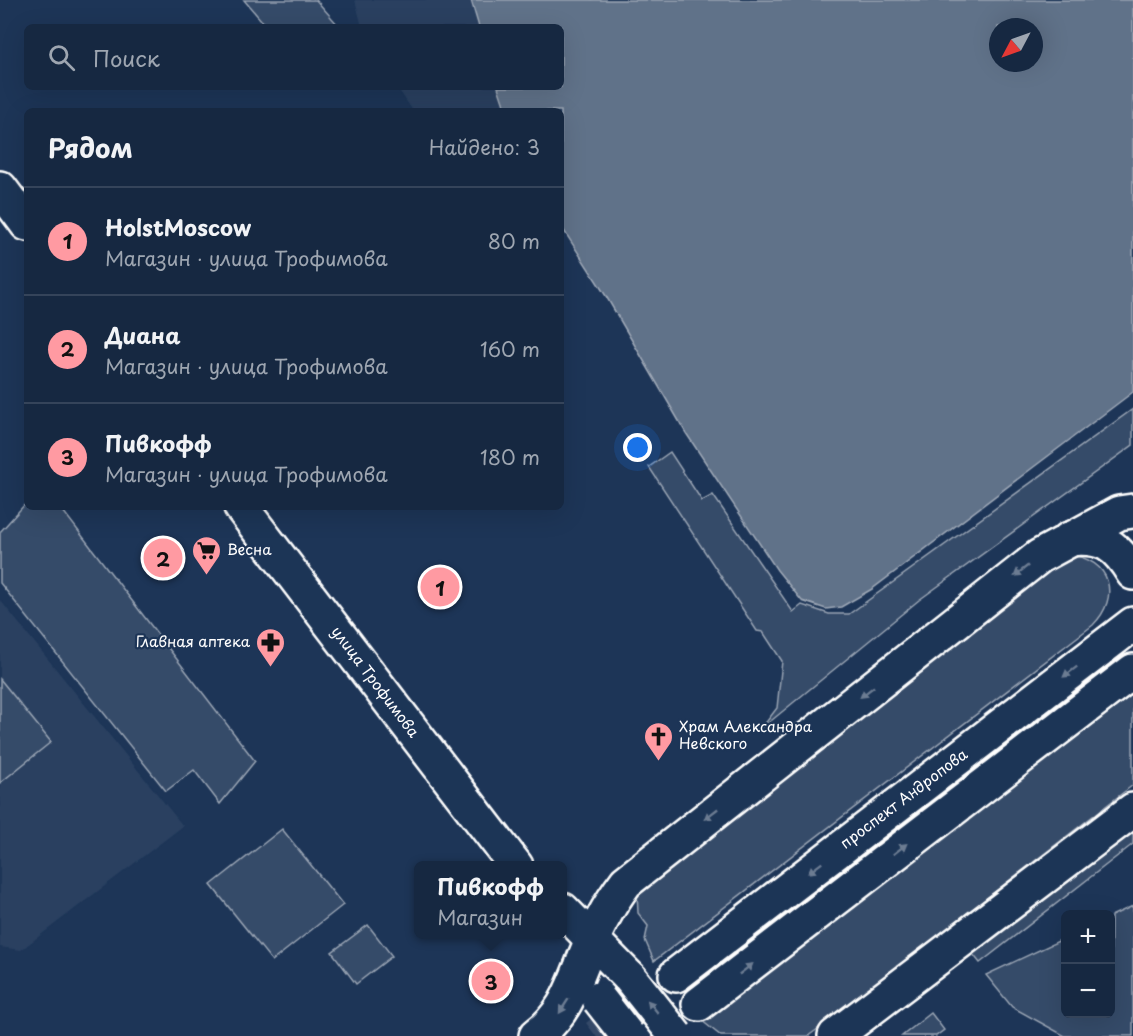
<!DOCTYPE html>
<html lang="ru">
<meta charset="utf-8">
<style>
body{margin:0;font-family:"Playpen Sans",sans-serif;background:#1f3048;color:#f1f3f6}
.controls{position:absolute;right:18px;bottom:18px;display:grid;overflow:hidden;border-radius:9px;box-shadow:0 6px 24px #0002}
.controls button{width:54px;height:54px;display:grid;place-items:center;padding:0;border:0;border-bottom:2px solid #35445a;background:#162841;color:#f1f3f6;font:30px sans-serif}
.compass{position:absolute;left:989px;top:18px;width:54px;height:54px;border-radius:50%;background:#162841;box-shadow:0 6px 24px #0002;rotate:229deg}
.you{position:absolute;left:638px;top:448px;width:21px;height:21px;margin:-15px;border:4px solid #fff;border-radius:50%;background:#1a73e8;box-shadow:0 0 0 9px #1a73e833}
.badge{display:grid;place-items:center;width:39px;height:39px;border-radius:50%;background:#ff9aa2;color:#111;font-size:20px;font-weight:700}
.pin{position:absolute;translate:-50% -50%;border:3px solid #fff;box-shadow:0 2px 6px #0006}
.popup{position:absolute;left:414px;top:861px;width:153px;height:78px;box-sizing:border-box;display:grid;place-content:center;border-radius:9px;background:#162841;filter:drop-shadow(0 2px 4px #0005);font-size:20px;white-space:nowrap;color:#9ea6b1}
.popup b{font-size:22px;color:#f1f3f6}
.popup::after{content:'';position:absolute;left:50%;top:100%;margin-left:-12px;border:12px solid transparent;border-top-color:#162841}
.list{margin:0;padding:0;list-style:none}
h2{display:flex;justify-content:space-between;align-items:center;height:78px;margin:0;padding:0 24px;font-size:26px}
h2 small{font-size:20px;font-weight:400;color:#9ea6b1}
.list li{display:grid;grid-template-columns:39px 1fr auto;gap:18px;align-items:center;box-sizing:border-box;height:108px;padding:0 24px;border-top:2px solid #35445a}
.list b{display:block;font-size:22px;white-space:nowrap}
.list p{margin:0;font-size:20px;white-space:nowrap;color:#9ea6b1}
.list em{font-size:20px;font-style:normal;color:#9ea6b1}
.icon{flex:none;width:33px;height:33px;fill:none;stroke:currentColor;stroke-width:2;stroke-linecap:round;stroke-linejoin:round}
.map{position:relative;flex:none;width:1133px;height:1036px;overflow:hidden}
.search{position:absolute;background:#162841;box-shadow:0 6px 24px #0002;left:24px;top:24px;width:540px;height:66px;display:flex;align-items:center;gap:15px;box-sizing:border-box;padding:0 21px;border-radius:9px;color:#9ea6b1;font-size:22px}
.panel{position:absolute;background:#162841;box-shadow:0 6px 24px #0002;left:24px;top:108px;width:540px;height:402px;border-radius:9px}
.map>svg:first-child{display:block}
.built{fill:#2a4161}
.green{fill:#364b69;stroke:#9aa5b4;stroke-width:1.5}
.water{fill:#617289;stroke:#a0aab8;stroke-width:1.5;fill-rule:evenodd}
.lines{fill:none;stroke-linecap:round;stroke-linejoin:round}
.major-tunnel{stroke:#344968;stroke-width:33;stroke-dasharray:33 16;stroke-linecap:butt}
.major-casing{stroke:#fff;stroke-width:38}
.major{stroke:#1d3557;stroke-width:33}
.major-bridge-casing{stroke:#fff;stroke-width:38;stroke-linecap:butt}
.major-bridge{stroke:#1d3557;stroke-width:33}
.oneway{fill:#6c7c92}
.labels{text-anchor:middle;stroke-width:4.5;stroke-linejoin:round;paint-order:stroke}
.poi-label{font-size:15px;fill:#fff;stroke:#1d3557;text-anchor:start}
.street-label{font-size:15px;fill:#fff;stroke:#1d3557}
</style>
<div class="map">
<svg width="1133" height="1036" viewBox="0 0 1133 1036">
<rect width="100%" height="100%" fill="#1d3557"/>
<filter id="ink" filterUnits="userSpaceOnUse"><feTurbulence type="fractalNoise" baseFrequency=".0167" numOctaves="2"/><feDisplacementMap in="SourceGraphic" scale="12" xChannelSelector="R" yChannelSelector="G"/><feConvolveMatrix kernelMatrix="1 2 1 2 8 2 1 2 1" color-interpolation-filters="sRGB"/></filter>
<g filter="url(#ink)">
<g class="built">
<path d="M355,0h116l8,27h-117z"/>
<path d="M397,87h101l8,24h-93z"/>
<path d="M0,600l183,226 -162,124 -21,-3z"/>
</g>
<g class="green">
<path d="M244,0h72l22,25 -71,2z"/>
<path d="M1133,409v36l-214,155 -158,129 16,-21 5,-47 -19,-29 -6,-1 -108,-164 21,-15 32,49 11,-6 80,117 9,-7 27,9h20z"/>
<path d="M27,502v5h33l195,254 -35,43 -26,-34 -28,21 -166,-208v-51z"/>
<path d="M1069,555c42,4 52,42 24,70l-439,336 -9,-21 3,-14 -10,-13 -1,-21 415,-329z"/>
<path d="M0,679l51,63 -51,41z"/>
<path d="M1133,694v91l-318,246 -7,5h-87l-20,-16z"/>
<path d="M282,829l61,76 -71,56 -61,-76z"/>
<path d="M1133,833v11l-153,119 -8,-10z"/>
<path d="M1133,906v130h-68l-53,-29 -26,-32 79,-37 1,76h44l1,-98z"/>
<path d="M368,925l24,31 -36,28 -24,-32z"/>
<path d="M931,1013l13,17 -8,6h-34z"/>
</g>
<path class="water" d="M471,0h662v392l-261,197 -31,18 -15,2 -24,-8 -25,-31 -91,-137 -80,-137 -45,-70v-115h-55l-8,-24h63v-60h-82zM998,27h36v36h-36z"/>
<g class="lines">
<path class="major-tunnel" d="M596,1036l80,-61"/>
<defs>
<g id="major">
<path d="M0,188l27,36"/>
<path d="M241,507l275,359"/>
<path d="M1069,539c33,-4 47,6 64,34"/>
<path d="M563,910l67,68"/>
<path d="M676,975l457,-351"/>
<path d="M699,1004l434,-333"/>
<path d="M536,1036c25,-19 34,-41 45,-69 11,-30 26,-60 45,-85l414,-326 79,-43 14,-2"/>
<path d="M835,1036l298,-226"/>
</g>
</defs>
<use href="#major" class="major-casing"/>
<use href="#major" class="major"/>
<defs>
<g id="major-bridge">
<path d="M630,978l46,58"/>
<path d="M599,999l29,37"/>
</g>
</defs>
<use href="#major-bridge" class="major-bridge-casing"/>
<use href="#major-bridge" class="major-bridge"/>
</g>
<defs><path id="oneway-solid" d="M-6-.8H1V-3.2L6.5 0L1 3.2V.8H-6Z" transform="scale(1.5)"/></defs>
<g class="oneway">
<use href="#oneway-solid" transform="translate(1021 571) rotate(142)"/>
<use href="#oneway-solid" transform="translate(1070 672) rotate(143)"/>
<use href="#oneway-solid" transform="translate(867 692) rotate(142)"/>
<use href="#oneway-solid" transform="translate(711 814) rotate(142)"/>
<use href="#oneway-solid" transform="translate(900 849) rotate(-38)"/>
<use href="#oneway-solid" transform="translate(815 868) rotate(143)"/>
<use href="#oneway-solid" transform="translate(746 969) rotate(-38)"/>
<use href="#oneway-solid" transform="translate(564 1006) rotate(123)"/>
<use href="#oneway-solid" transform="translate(653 1007) rotate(-129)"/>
</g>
</g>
<defs>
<symbol id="supermarket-pin" viewBox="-11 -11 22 30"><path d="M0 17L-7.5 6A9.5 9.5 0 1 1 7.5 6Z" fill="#ff9aa2" stroke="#1d3557"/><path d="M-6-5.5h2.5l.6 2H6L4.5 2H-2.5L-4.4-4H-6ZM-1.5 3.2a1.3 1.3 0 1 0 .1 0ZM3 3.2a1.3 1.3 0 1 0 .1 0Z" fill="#111"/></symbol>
<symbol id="pharmacy-pin" viewBox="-11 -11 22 30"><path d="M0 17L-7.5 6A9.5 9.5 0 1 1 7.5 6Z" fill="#ff9aa2" stroke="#1d3557"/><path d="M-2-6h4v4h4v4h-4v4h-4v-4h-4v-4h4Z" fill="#111"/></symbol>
<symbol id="church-pin" viewBox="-11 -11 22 30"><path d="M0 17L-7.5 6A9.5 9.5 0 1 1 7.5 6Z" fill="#ff9aa2" stroke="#1d3557"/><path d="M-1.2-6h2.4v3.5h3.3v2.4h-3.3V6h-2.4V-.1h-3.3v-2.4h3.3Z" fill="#111"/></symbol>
</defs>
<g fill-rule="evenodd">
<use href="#supermarket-pin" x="190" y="534" width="33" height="45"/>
<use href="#pharmacy-pin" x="254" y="626" width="33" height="45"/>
<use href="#church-pin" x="642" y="720" width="33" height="45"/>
</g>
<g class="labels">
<g class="poi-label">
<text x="227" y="555">Весна</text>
<text x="250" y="647" text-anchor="end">Главная аптека</text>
<text x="679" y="732">Храм Александра<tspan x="679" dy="17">Невского</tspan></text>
</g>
<g class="street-label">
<text transform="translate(375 682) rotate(53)" y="5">улица Трофимова</text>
<text transform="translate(904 799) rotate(-37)" y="5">проспект Андропова</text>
</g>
</g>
</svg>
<div class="controls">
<button>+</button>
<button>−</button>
</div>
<svg class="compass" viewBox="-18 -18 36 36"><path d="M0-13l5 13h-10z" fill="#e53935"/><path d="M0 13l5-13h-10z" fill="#9ea6b1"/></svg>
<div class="you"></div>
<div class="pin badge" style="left:440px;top:587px">1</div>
<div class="pin badge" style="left:163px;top:558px">2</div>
<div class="pin badge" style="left:491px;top:981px">3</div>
<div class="popup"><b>Пивкофф</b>Магазин</div>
<div class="search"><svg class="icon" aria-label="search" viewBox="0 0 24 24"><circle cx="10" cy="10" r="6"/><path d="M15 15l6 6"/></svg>Поиск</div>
<section class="panel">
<h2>Рядом<small>Найдено: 3</small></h2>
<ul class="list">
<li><span class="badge">1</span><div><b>HolstMoscow</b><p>Магазин · улица Трофимова</p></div><em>80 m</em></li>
<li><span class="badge">2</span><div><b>Диана</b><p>Магазин · улица Трофимова</p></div><em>160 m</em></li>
<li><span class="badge">3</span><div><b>Пивкофф</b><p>Магазин · улица Трофимова</p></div><em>180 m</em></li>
</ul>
</section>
</div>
